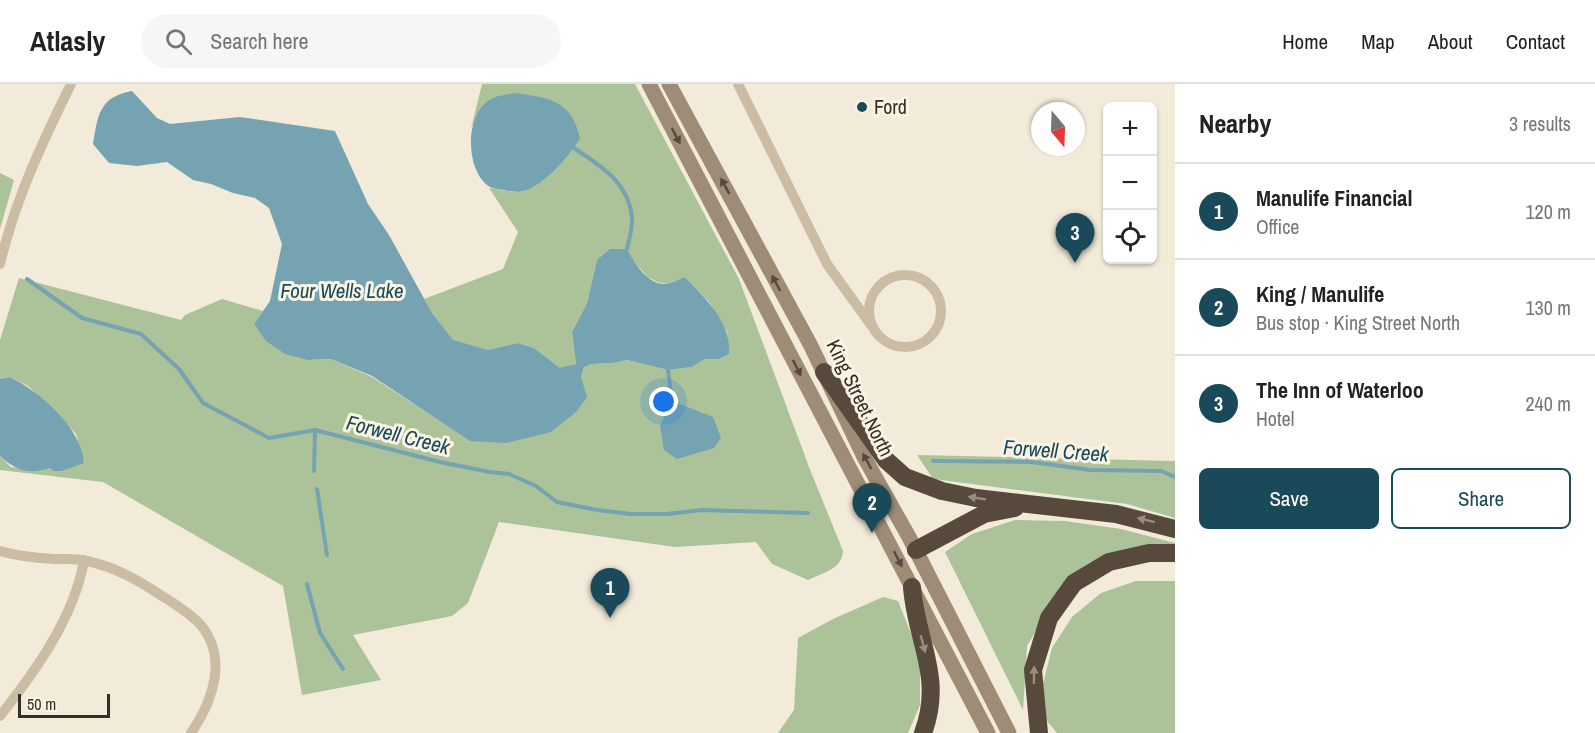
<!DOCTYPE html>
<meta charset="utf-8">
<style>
body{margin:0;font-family:"Archivo Narrow",sans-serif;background:#f6f6f6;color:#222}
.controls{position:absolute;right:18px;top:18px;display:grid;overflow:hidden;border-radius:9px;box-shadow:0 2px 4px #0004}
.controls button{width:54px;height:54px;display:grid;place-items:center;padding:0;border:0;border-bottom:2px solid #e0e0e0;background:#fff;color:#222;font:30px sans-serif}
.compass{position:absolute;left:1031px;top:18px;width:54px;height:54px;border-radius:50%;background:#fff;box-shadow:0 2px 4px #0004;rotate:161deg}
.scale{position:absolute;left:18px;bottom:15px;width:92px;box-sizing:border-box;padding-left:6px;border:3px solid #362e26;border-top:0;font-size:16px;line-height:21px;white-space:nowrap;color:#362e26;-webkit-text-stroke:4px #faf4e5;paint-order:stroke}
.you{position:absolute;left:664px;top:318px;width:21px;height:21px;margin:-15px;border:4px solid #fff;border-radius:50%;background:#1a73e8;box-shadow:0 0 0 9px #1a73e833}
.badge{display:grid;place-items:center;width:39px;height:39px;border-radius:50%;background:#1a4959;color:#fff;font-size:20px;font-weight:700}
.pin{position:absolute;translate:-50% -50px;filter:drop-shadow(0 2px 3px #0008)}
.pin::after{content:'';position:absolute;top:32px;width:21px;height:18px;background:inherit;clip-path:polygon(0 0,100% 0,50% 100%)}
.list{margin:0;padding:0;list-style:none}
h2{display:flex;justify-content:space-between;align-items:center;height:78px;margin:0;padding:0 24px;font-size:26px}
h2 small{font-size:20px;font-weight:400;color:#767676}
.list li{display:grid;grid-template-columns:39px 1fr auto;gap:18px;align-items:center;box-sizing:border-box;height:96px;padding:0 24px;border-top:2px solid #e0e0e0}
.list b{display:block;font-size:22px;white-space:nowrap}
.list p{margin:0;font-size:20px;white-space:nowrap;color:#767676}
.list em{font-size:20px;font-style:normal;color:#767676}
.actions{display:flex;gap:12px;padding:18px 24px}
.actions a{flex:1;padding:14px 0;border:2px solid #1a4959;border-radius:9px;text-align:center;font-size:21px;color:#1a4959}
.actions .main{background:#1a4959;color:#fff}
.icon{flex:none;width:33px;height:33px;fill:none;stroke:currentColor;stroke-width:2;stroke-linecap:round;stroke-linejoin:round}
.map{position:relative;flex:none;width:1175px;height:649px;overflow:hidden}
header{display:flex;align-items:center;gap:36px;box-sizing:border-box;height:84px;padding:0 30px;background:#fff;border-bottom:2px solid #e0e0e0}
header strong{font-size:28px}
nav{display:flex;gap:33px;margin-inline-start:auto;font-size:21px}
.search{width:420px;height:54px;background:#f6f6f6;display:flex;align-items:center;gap:15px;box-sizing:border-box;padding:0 21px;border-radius:33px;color:#767676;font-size:22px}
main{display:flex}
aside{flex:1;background:#fff}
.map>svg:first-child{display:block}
.green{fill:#acc298}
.water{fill:#76a3b1}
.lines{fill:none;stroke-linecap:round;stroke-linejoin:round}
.stream{stroke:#76a3b1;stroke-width:4}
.street{stroke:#cbbda4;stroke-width:10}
.secondary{stroke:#9f8c76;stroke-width:15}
.highway{stroke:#574a3d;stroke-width:18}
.oneway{fill:#564a3e}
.oneway2{fill:#988e80}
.poi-dot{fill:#1a4959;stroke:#faf4e5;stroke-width:2}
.labels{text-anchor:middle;stroke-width:6;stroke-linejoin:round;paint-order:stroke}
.poi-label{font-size:20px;fill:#362e26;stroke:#faf4e5;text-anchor:start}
.street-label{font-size:20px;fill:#362e26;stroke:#faf4e5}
.water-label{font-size:21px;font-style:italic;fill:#1a4959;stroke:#faf4e5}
</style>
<header>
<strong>Atlasly</strong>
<div class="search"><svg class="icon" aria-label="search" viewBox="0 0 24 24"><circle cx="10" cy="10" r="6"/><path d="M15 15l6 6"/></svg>Search here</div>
<nav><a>Home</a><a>Map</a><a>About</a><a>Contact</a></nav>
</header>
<main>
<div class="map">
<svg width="1175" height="649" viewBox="0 0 1175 649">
<rect width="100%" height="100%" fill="#f2ebd9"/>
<g class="green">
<path d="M482,0h153l104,195 70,188 34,84c-1,18 -20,22 -35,29l-36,-16 -16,-22 -81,5 -176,-25 -31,81 -16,13 -99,19 28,45 -79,15 -19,-109 -180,-104 -103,-12v-14l11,11 31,3 8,-2 12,3 22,-9 -8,-28 -23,-25 -25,-23 -18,-9 -10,2v-39l19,-62 162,42 4,-5 37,-16 41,12 -9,13 54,36 23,-1 41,18 99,64 110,-64 3,-10 8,-3 21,-1 14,-3 41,10 24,-3 13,-8h16l8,-5 -2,-22 -18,-30 -24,-25 -18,7 -10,-2 -9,-5 -14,-15 -37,-2 -10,43 -15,29 4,32 -15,5 -27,-21 -16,-5 -30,7 -35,-9 -21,-28 -8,-14 79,-30 15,-37 -29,-44c9,1 19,4 28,4 23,-1 51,-34 63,-53l-103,-24 -6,14z"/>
<path d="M0,89l14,7 -14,49z"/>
<path d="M917,371l258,6v57l-48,-14 -194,-25z"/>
<path d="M1015,436l50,1 56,8 54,14v4l-109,34 -39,65 -4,64 -78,-158 27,-18z"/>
<path d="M1136,497h39v152h-118l-10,-12 -4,-37 9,-36 20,-31 29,-24z"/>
<path d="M883,513l15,4 16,40 6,25v39l-12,28h-130l16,-23 4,-72 35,-19z"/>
</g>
<g class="water">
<path d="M132,7l25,27 13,6 70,-7 95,14 33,73 21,31 43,78 21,27 35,10 30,-7 16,5 26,20 16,-4 -4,-32 15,-29 10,-43 13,-11h17c7,14 21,36 39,35 6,-1 13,-5 19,-7 20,21 47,46 44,77l-9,5h-15l-13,8 -24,3 -41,-10 -14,3 -21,1 -8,3 -3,10 6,20 -11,15 -25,20 -45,11 -36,-2 -98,-65 -41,-17 -23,1 -23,-6 -19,-13 -12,-17 16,-23 12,-57 -13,-36 -14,-10 -22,-5 -22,-9 -18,-4 -26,-18 -30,4 -28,-3 -16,-19c5,-29 6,-47 39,-53z"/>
<path d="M514,9c34,4 59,8 66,46 -12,19 -39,51 -62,53 -4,0 -10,-1 -14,-2 -6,-1 -13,-1 -17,-5 -22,-18 -22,-72 4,-86 7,-4 16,-4 23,-6z"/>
<path d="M10,293c29,14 72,51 74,86l-22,8h-9l-3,-3c-21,7 -35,2 -50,-12v-77z"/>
<path d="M672,317l41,16 8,21 -7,10 -37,11 -13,-9 -4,-24z"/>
</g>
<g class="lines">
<g class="stream">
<path d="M574,64c27,18 54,34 58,69 1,10 -3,23 -5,32"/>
<path d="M27,195l55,39 59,16 38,35 24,34 66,35 46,-8 125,32 50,10 19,2 27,12 21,16 40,8 34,4h36l35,-4 106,3"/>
<path d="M668,286l4,31"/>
<path d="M933,377l99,1 58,8 71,1 14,6"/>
<path d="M314,387l1,-41"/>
<path d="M317,405l10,66"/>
<path d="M307,500l13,49 23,36"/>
</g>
<g class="street">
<path d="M738,0l89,180 44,61"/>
<path d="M0,180c15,-64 42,-121 71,-180"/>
<circle cx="905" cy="227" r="36"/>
<path d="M0,467c18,5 36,7 55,8 10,0 22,-1 32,2 28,6 51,19 75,35 13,8 26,16 37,27 30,33 14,78 -8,110"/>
<path d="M0,632c35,-44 75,-100 84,-156"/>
</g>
<g class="secondary">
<path d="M649,0l339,649"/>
<path d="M669,0l142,262 53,111 45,80 100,196"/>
</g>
<g class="highway">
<path d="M824,288l62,88 19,17 37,14 34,7 140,16 59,15"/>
<path d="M916,466l68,-36 31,-6"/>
<path d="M912,503c4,54 32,90 11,146"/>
<path d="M1039,649l-6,-63 16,-52 25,-35 35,-21 40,-9h26"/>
</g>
</g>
<defs><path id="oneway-solid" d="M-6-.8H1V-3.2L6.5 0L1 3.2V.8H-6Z" transform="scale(1.5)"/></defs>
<g class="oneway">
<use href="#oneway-solid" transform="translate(676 52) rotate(62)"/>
<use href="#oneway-solid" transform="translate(725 102) rotate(-119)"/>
<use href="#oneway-solid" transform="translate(776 199) rotate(-118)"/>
<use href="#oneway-solid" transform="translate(797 284) rotate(63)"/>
<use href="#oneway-solid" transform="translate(867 377) rotate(-118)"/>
<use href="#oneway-solid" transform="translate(898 475) rotate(63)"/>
</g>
<g class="oneway2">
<use href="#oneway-solid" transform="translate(977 414) rotate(-171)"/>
<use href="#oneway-solid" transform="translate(1146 436) rotate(-166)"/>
<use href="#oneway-solid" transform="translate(923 560) rotate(75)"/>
<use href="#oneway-solid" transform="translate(1034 591) rotate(-89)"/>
</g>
<circle class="poi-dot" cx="862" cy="23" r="6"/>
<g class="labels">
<g class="poi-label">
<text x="874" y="30">Ford</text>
</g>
<g class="street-label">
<text transform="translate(860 314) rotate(64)" y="7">King Street North</text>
</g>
<g class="water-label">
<text x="342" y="214">Four Wells Lake</text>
<text transform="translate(398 351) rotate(14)" y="7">Forwell Creek</text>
<text transform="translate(1056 367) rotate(4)" y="7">Forwell Creek</text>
</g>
</g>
</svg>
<div class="controls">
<button>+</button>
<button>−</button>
<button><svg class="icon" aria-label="locate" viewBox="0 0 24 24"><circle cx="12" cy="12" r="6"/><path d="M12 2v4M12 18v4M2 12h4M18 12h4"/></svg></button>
</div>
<svg class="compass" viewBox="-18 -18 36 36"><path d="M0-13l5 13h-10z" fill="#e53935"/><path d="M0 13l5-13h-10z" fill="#767676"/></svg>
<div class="scale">50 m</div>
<div class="you"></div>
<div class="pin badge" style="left:610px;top:534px">1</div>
<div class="pin badge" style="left:872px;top:449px">2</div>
<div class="pin badge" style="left:1075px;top:179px">3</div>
</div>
<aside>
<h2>Nearby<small>3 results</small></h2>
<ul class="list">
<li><span class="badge">1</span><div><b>Manulife Financial</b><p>Office</p></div><em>120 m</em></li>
<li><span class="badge">2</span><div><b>King / Manulife</b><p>Bus stop · King Street North</p></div><em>130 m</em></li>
<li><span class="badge">3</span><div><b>The Inn of Waterloo</b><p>Hotel</p></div><em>240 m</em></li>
</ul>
<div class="actions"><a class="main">Save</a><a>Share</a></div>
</aside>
</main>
